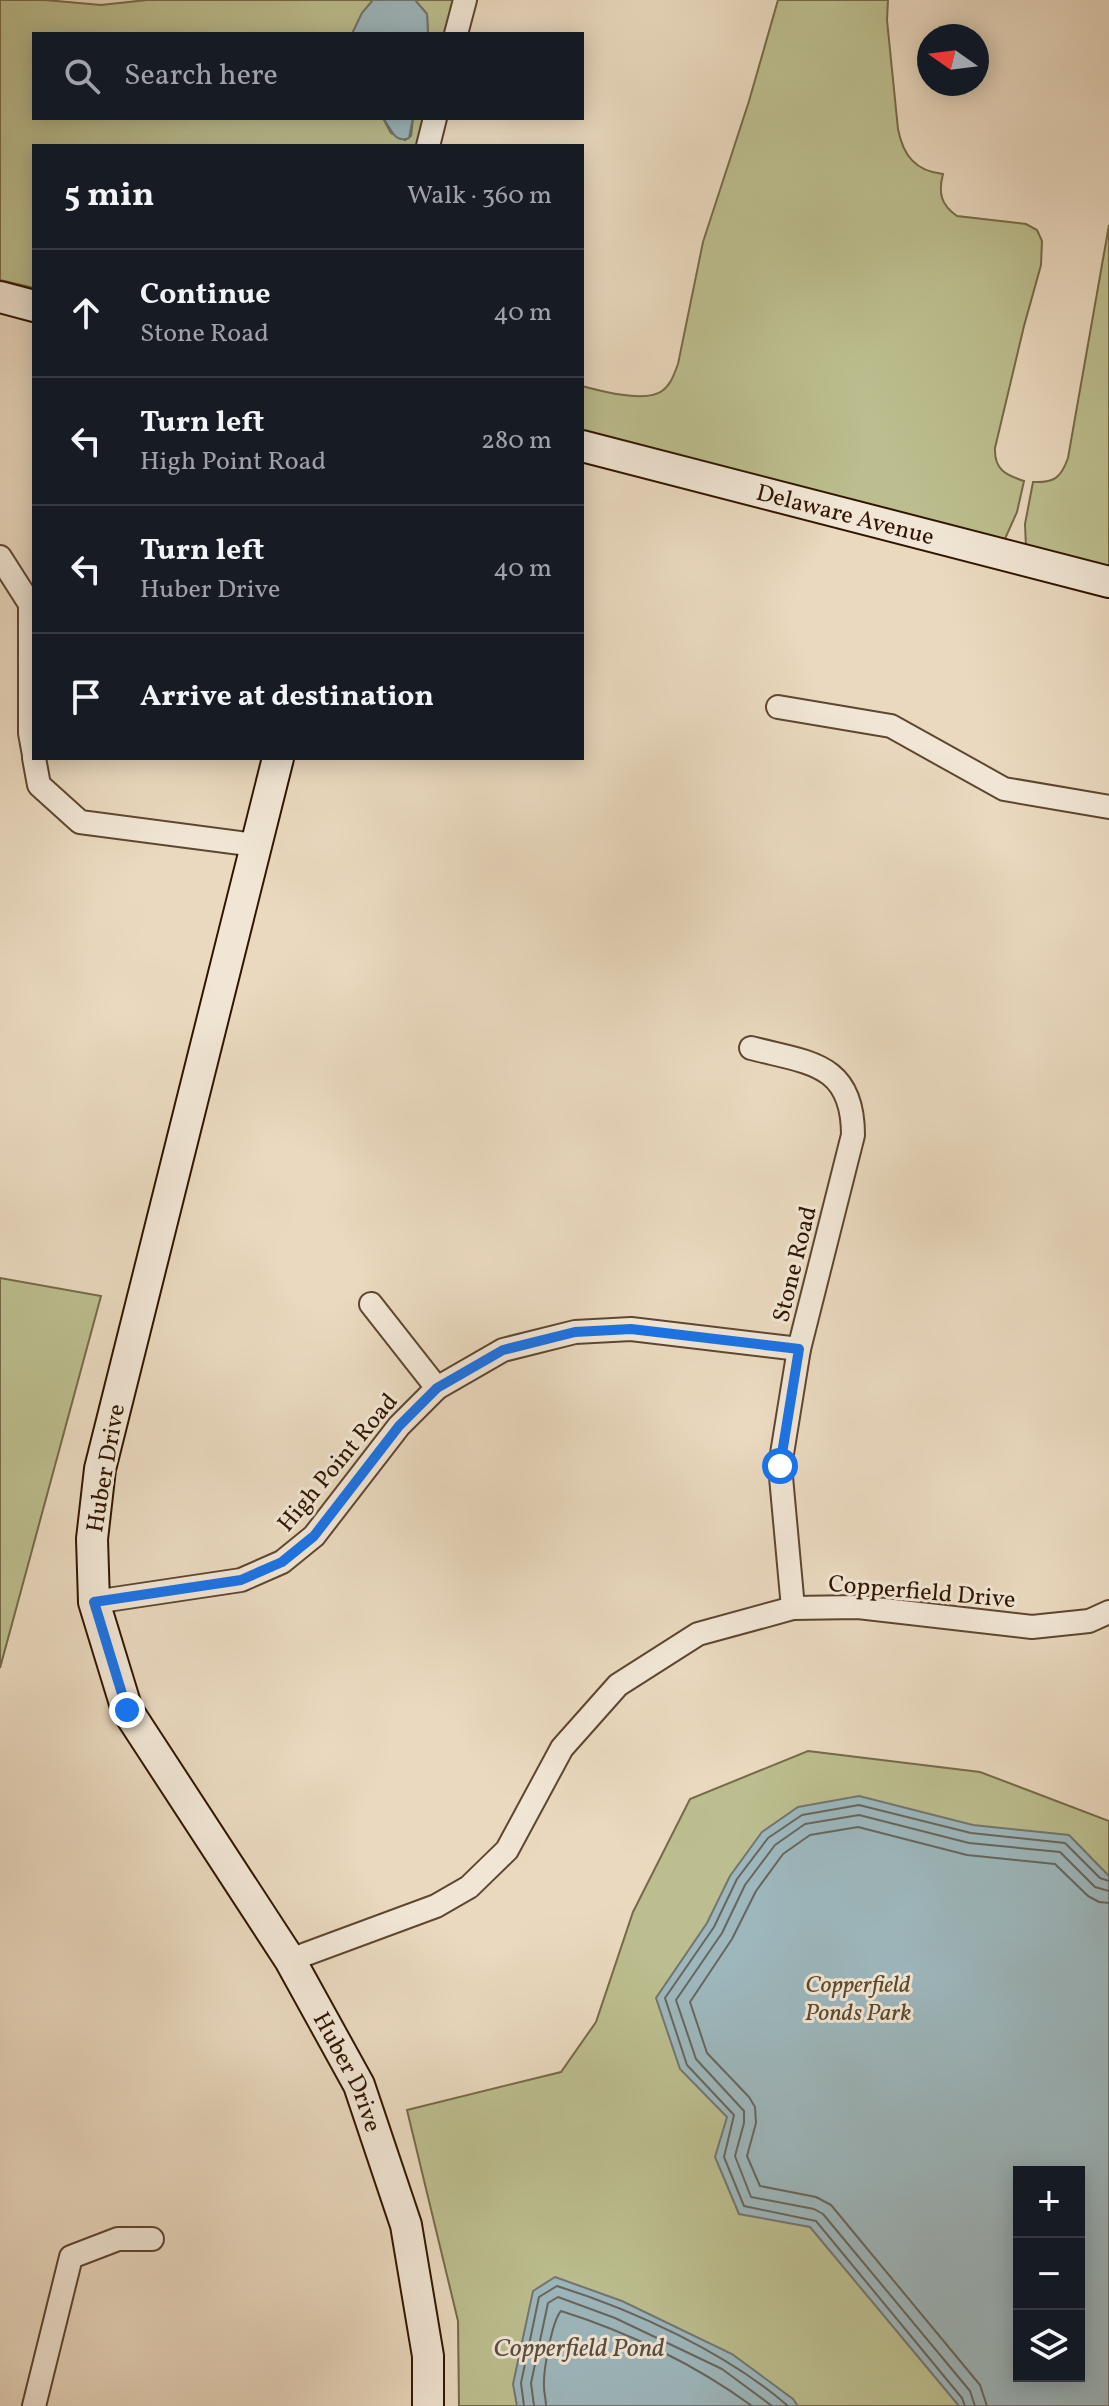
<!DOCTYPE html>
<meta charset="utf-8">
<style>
body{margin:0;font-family:Vollkorn,serif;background:#242831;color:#f1f3f6}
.controls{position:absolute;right:24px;bottom:24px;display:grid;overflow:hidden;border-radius:0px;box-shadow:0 4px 20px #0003}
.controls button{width:72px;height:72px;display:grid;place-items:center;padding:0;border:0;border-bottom:2px solid #363941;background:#171b24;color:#f1f3f6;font:40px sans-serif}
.compass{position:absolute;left:917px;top:24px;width:72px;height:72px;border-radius:50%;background:#171b24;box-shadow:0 4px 20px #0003;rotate:284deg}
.stop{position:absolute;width:24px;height:24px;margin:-18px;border:6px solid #1a73e8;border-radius:50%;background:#fff}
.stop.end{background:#1a73e8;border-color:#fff;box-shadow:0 2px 8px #0008}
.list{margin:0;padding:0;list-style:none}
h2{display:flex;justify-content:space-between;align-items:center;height:104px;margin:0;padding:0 32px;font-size:34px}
h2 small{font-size:26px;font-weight:400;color:#9ea1a6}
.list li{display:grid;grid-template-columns:52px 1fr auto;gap:24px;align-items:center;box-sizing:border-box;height:128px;padding:0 32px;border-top:2px solid #363941}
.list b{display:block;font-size:30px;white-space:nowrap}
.list p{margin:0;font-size:26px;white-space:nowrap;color:#9ea1a6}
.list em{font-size:26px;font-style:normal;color:#9ea1a6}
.icon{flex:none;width:44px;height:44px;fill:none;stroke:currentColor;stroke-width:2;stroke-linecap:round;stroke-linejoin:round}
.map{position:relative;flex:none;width:1109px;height:2406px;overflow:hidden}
.search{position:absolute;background:#171b24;box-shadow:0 4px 20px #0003;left:32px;top:32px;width:552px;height:88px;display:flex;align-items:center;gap:20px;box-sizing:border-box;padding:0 28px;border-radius:0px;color:#9ea1a6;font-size:30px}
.panel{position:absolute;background:#171b24;box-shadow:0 4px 20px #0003;left:32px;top:144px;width:552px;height:616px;border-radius:0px}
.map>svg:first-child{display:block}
.green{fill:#bcbe8f;stroke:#766a48;stroke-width:2;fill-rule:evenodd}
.water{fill:#9db7bd;stroke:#727671;stroke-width:2;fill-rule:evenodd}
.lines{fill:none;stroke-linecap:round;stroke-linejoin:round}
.shore{stroke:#67665e;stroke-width:2}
.street-casing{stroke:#5f4630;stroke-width:26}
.secondary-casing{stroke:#311500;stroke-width:34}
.street{stroke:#f1e6d5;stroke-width:22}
.secondary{stroke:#f1e6d5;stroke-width:30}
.route{stroke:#1a73e8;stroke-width:10}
.labels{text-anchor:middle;stroke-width:6;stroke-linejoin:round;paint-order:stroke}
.street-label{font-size:24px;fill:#311500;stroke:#f1e6d5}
.park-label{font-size:24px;font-style:italic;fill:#5b482b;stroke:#f1e6d5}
.water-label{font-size:26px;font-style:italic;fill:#574e42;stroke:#f1e6d5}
</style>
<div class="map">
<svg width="1109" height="2406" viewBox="0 0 1109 2406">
<rect width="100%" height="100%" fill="#ead9bf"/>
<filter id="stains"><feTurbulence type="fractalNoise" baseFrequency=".0025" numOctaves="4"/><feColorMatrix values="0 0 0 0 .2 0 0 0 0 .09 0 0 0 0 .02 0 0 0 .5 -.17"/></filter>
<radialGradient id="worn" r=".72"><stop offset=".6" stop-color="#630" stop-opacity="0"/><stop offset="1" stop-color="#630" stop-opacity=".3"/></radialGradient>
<g class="green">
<path d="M0,0h45l56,5 46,-5h226l-11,13 -10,21h-318v84h349l8,15 14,7 6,-4 2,-18h11l-7,28h-383v142l-34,-8z"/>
<path d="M415,0h39l-9,34h-17l-1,-20z"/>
<path d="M778,0h110l-1,20 11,109c5,26 17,42 45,45 -5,19 -2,31 14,42l69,8 11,6 5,11 -1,24 -17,61 -29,122c-1,22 11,27 29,33l-7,31 -13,29 -422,-109v-46c18,5 64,17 80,5 9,-6 12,-17 16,-27l25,-122 46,-141z"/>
<path d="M1109,225v343l-83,-21 -1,-23 8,-42c21,1 28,-4 35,-24z"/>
<path d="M0,1278l101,18 -101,372z"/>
<path d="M808,1751l172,21 129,49v585h-650l-1,-85 -51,-211 154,-38 35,-50 37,-110 57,-113zM1019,2172h60v204h-60z"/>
</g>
<g class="water">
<path d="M373,0h42l12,14 1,20h-76l10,-21z"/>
<path d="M383,118h30l-4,20c-15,6 -18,-10 -26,-20z"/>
<path d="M859,1796l114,29 96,10 40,41v530h-150l-149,-179 -71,-13 -24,-57 12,-40 -47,-48 -24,-71 51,-75 23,-47 32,-44 36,-25zM1019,2172h60v204h-60z"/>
<path d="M555,2277l67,24 110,53 61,45 5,7h-281l-4,-22 20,-93z"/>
</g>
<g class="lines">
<g class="shore">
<path d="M524,2406l-3,-23 18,-86 18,-11c77,24 170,67 231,120"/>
<path d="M534,2406l-3,-23 17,-80 10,-6 57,21 107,51 50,37"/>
<path d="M546,2406c0,-7 -2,-13 -2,-19 -1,-16 8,-66 17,-76 67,21 135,54 191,95"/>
<path d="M965,2406l-3,-8 -146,-177 -72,-15 -20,-49 10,-42 -47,-50 -22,-67 49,-71 23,-48 31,-41 34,-23 57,-10 112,28 94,10 35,35 9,3"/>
<path d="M975,2406l-5,-15 -147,-177 -9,-5 -63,-12 -16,-41 9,-33v-12l-48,-52 -20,-59 46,-67 23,-48 30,-40 30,-21 54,-9 110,28 91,9 35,35 14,4"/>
<path d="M987,2406l-7,-21 -149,-180 -15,-8 -56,-11 -13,-30 9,-33 -1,-16 -6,-10 -42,-44 -17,-51 42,-63 24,-48 27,-37 27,-19 48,-8 109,28 88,9 33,32 11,6 10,1"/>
</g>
<defs>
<g id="street">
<path d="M456,34l9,-34"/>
<path d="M428,146l7,-28"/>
<path d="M0,557l30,47v129l4,22"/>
<path d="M778,707l113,19 113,63 105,18"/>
<path d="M34,758l5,27 41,37 176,23"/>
<path d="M751,1048c57,15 102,14 102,87l-54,214 -19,117 13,142"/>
<path d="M371,1304l66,84"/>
<path d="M94,1602l147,-22 41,-18 32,-26 85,-110 38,-38 66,-38 72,-18 56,-3 168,20"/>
<path d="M290,1960l146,-54 33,-19 38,-37 55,-102 56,-63 80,-51 95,-26 65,-1 174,20 57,-6 20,-9"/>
<path d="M34,2406l37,-149 47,-18h34"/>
</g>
<g id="secondary">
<path d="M0,297l34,9"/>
<path id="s1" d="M582,446l527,136"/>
<path id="s2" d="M278,758l-178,711 -8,70 2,63 33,108 163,250 69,125 47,140 22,131v50"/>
</g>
</defs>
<use href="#street" class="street-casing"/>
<use href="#secondary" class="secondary-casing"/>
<use href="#street" class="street"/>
<use href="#secondary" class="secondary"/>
</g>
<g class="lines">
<path class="route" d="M127,1710l-33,-108 147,-22 41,-18 32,-26 85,-110 38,-38 66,-38 72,-18 56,-3 168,20 -19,117"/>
</g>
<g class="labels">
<g class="street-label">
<text dy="8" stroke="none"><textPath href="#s1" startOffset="272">Delaware Avenue</textPath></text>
<text transform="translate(794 1264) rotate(-76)" y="8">Stone Road</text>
<text transform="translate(337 1462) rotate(-50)" y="8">High Point Road</text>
<text transform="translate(105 1468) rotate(-80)" y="8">Huber Drive</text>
<text transform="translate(922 1591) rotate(5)" y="8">Copperfield Drive</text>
<text dy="8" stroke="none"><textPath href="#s2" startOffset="1404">Huber Drive</textPath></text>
</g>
<g class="park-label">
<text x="858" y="1992">Copperfield<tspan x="858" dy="28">Ponds Park</tspan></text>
</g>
<g class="water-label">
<text x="579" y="2356">Copperfield Pond</text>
</g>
</g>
<rect width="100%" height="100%" filter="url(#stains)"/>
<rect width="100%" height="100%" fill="url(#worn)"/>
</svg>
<div class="controls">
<button>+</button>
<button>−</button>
<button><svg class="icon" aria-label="layers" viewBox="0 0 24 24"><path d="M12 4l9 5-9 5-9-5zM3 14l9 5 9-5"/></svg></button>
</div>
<svg class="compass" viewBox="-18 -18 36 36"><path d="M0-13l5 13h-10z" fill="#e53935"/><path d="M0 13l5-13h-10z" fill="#9ea1a6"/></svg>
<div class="stop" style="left:780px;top:1466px"></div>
<div class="stop end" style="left:127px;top:1710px"></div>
<div class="search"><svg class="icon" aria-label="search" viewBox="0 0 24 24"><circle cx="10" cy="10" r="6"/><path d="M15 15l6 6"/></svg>Search here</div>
<section class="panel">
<h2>5 min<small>Walk · 360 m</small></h2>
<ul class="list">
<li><svg class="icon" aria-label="ahead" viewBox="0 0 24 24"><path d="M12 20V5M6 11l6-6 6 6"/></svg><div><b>Continue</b><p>Stone Road</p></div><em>40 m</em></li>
<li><svg class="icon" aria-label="left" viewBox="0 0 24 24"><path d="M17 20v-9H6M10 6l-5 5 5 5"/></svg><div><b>Turn left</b><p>High Point Road</p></div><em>280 m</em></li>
<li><svg class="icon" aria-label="left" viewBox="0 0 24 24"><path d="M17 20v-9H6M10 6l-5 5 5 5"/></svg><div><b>Turn left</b><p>Huber Drive</p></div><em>40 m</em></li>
<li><svg class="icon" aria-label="arrive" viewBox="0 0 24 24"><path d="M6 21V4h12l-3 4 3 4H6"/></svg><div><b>Arrive at destination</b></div></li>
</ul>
</section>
</div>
